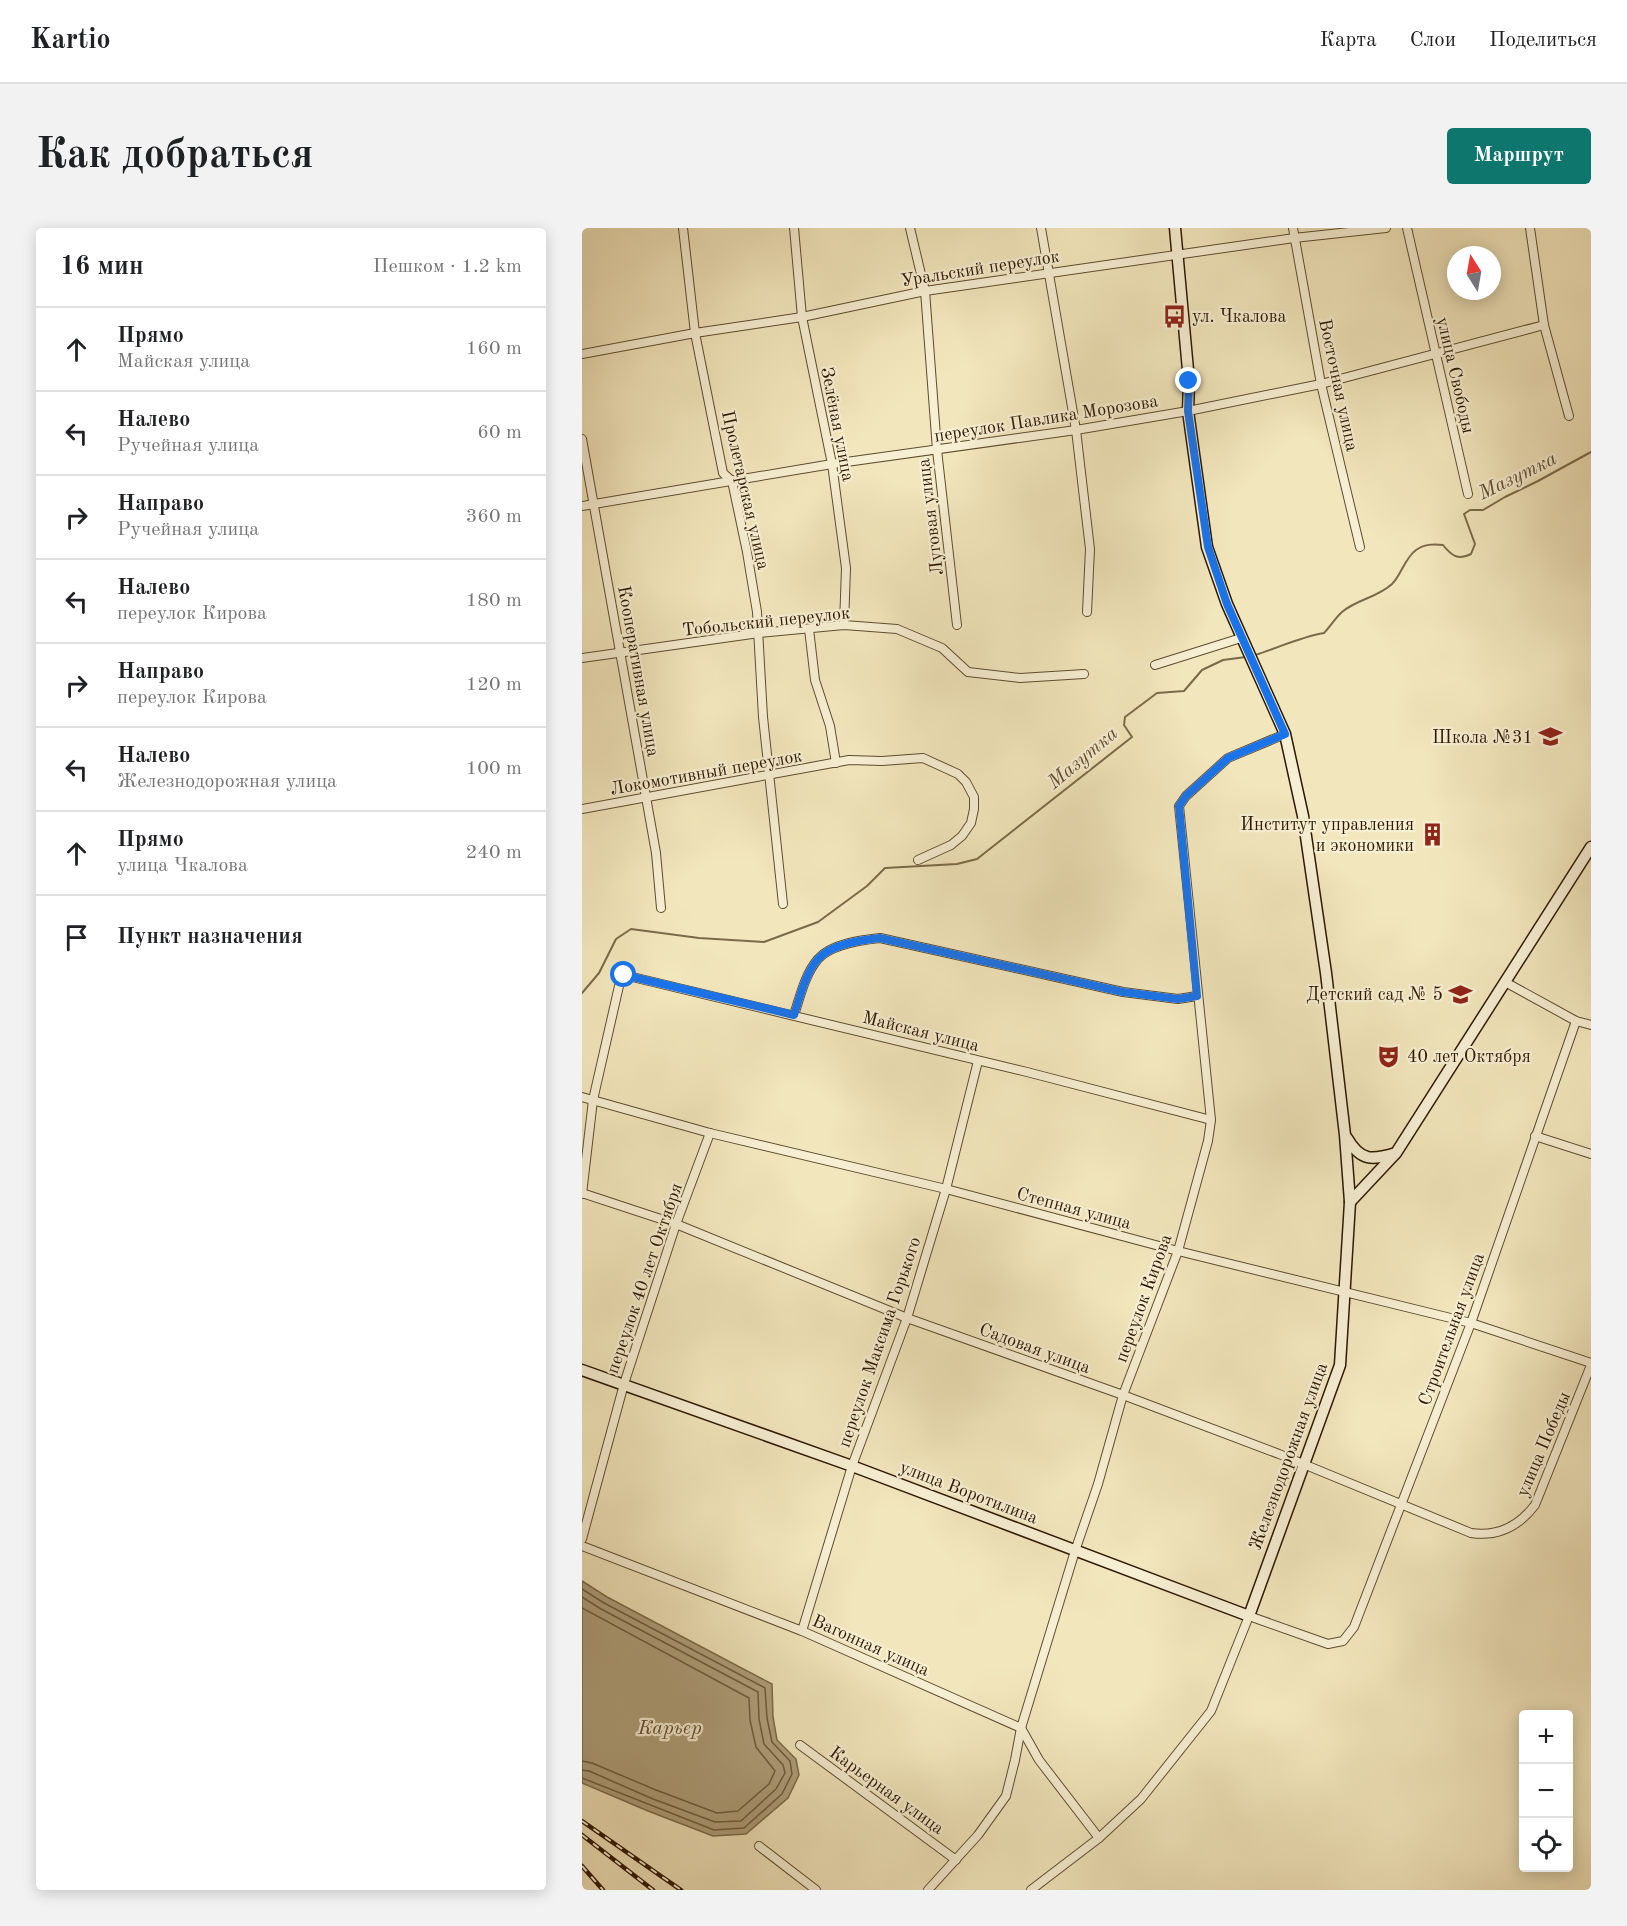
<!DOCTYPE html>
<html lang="ru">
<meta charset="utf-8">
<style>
body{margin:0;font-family:"Old Standard TT",serif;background:#f2f2f2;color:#202124}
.controls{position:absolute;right:18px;bottom:18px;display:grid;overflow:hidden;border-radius:6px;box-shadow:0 3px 15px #0003}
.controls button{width:54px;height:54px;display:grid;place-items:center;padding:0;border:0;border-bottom:2px solid #e0e0e0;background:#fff;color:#202124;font:30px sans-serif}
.compass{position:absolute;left:865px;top:18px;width:54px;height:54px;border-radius:50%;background:#fff;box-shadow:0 3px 15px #0003;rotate:349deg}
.stop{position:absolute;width:18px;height:18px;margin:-14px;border:4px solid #1a73e8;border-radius:50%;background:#fff}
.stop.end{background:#1a73e8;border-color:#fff;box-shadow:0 2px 6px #0008}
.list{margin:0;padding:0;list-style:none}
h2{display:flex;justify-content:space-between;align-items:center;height:78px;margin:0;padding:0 24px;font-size:26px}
h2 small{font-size:20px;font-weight:400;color:#757577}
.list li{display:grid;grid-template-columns:39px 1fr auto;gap:18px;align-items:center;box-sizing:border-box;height:84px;padding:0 24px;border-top:2px solid #e0e0e0}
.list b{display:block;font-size:22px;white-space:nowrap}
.list p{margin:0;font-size:20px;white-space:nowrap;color:#757577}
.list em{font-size:20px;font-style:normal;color:#757577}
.icon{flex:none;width:33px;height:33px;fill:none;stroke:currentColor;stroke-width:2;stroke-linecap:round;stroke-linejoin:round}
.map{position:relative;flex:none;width:1009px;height:1662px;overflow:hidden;border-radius:6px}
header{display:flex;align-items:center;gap:36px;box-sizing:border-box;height:84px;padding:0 30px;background:#fff;border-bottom:2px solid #e0e0e0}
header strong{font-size:28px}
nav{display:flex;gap:33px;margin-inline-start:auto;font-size:21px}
.intro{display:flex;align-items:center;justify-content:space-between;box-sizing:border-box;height:144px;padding:0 36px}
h1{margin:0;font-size:42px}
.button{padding:15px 27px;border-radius:6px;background:#0f766e;color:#fff;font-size:21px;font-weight:700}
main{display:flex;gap:36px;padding:0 36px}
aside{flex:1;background:#fff;border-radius:6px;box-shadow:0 3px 15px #0003}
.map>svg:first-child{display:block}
.water{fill:#afa07c;stroke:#7b6a4a;stroke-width:1.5}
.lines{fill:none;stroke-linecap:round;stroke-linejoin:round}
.shore{stroke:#6e5c3e;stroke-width:1.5}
.stream{stroke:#7b6a4a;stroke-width:2}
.street-casing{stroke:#5f4c2f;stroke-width:10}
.secondary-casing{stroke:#2e1800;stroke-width:13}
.street{stroke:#f7efd3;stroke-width:8}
.secondary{stroke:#f7efd3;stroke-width:10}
.rail-casing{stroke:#2e1800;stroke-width:4.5}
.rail{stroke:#f7efd3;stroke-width:2;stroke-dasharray:7;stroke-linecap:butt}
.route{stroke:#1a73e8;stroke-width:8}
.labels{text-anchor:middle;stroke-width:4.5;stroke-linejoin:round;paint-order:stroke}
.street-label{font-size:18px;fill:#2e1800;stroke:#f7efd3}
.poi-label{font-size:18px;fill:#2e1800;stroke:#f7efd3;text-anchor:end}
.water-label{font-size:20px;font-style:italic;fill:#624e32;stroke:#f7efd3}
</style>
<header>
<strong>Kartio</strong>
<nav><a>Карта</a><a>Слои</a><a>Поделиться</a></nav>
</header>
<div class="intro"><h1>Как добраться</h1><a class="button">Маршрут</a></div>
<main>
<aside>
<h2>16 мин<small>Пешком · 1.2 km</small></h2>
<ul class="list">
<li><svg class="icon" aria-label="ahead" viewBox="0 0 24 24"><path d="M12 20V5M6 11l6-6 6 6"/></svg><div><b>Прямо</b><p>Майская улица</p></div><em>160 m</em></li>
<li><svg class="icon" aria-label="left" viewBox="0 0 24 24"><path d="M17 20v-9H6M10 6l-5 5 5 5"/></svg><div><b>Налево</b><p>Ручейная улица</p></div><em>60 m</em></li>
<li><svg class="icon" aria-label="right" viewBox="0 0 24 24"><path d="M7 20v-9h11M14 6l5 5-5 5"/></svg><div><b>Направо</b><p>Ручейная улица</p></div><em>360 m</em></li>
<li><svg class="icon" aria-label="left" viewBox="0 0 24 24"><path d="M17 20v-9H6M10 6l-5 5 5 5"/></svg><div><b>Налево</b><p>переулок Кирова</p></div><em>180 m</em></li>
<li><svg class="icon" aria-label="right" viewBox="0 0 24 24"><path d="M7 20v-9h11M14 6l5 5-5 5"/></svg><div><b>Направо</b><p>переулок Кирова</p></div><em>120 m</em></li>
<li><svg class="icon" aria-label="left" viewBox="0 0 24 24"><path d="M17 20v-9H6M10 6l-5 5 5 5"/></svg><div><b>Налево</b><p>Железнодорожная улица</p></div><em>100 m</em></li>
<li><svg class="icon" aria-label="ahead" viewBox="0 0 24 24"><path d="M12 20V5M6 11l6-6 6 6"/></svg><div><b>Прямо</b><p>улица Чкалова</p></div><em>240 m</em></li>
<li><svg class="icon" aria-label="arrive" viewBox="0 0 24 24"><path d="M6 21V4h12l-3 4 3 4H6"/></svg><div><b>Пункт назначения</b></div></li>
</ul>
</aside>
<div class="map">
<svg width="1009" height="1662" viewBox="0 0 1009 1662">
<rect width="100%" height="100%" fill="#f2e6bc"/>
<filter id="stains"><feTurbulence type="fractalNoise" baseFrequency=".00333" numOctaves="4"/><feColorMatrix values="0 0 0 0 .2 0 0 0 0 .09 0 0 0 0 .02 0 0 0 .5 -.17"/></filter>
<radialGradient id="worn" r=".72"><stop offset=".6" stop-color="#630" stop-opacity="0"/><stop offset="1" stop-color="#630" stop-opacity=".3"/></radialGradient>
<path class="water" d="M0,1353l25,16 165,87 1,33 4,23 19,19 3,16 -11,23 -42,36 -33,2 -65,-25 -66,-28z"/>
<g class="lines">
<g class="shore">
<path d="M0,1361l22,14 161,85 2,30 5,24 18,19 2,13 -10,20 -38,34 -30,2 -132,-52"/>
<path d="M0,1369l19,12 157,83 1,27 5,25 19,21 2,8 -9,16 -35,32 -26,1 -62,-23 -64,-28 -7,-1"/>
<path d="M0,1380l167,90 1,22 6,27 19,24 -6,13 -31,27 -21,2 -61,-23 -64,-27 -10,-2"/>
</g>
<g class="stream">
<path d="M673,427c23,-7 45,-18 69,-22 6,-6 12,-16 18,-21 15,-13 35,-14 50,-28 9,-9 13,-26 24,-34 8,-6 17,-6 27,-5 8,10 15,16 28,9l4,-10 -11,-30 6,-4h13l22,-13 33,-16 53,-29"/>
<path d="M0,765l17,-20 17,-34 15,-10 68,9 65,4 54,-20 49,-36 18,-18 72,-4 20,-5 155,-122 -8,-12 1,-8 32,-24 27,-2 18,-21 21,-10 23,-3"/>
</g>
<defs>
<g id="street">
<path d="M101,0l12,105 28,140 9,8 15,71 10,60 6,105 20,187"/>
<path d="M212,0l8,89 30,147 14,104 -2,57"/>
<path d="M328,0l15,63 12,159 20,175"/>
<path d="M459,0l35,202 14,119 -3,63"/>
<path d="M711,0l28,156 39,163"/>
<path d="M825,0l61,266"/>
<path d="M948,0l14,97 25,91"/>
<path d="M0,126l113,-21 107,-16 123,-26 369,-53 92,-10"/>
<path d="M0,211l74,414 5,55"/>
<path d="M0,278l250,-42 244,-34 112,-19 133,-27 223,-59"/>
<path d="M227,401l6,51 15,46 6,37"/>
<path d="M0,430l177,-25 85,-8 53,4 45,19 26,24 52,6 64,-4"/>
<path d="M573,437l86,-27"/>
<path d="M0,581l267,-49 33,1 41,-3 35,16 8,8 8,15v12l-3,14 -9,13 -11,9 -33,15"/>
<path d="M923,754l71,39 15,4"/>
<path d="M212,787c6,-18 11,-41 24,-56 13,-15 43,-19 62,-21l243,54 55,7 19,-3"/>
<path d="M0,869l128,36 236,56 232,62 293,72 120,40"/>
<path d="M953,908l56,18"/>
<path d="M0,965l94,31 231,94 216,77 156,59 192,79c27,4 48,-7 64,-28l56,-140"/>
<path d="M0,966l11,-94 26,-114 5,-11 403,97 184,48"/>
<path d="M0,1311l42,-155 52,-160 34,-91"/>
<path d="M0,1318l220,85 219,97 18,32 60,78"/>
<path d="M220,1403l50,-165 55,-148 39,-129 32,-128"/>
<path d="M218,1517l156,115"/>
<path d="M177,1618l57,44"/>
<path d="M346,1662l50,-55 28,-39 9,-36 6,-32 54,-177 23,-67 25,-89 55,-144 30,-110 3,-21 -32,-314 7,-10 42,-38 57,-24"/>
<path d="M449,1662l68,-52 42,-39 70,-88 38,-95 79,28 15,-3 11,-14 117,-304 105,-302"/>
</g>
<g id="secondary">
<path d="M765,910c14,24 25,22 49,15l195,-306"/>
<path d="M768,974l45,-48"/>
<path d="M0,1142l270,96 397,150 91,-251 10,-163 -5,-67 -19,-162 -23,-157 -18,-82 -58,-130 -20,-57 -19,-136 1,-30 -14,-153"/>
</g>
</defs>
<use href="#street" class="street-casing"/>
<use href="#secondary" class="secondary-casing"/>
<use href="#street" class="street"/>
<use href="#secondary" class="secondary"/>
<defs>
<g id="rail">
<path d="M0,1593l99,69"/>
<path d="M0,1607l71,55"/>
<path d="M0,1638l21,24"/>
</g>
</defs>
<use href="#rail" class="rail-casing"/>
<use href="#rail" class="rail"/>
</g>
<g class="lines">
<path class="route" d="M42,747l170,40c6,-18 11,-41 24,-56 13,-15 43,-19 62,-21l243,54 55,7 19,-3 -18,-190 7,-10 42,-38 57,-24 -58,-130 -19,-57 -20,-136 1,-30"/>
</g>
<defs>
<symbol id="bus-bare" viewBox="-9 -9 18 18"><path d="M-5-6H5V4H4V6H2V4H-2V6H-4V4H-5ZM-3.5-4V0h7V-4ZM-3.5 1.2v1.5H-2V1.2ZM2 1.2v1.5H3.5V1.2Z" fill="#8f2418" stroke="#f7efd3" stroke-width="2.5" paint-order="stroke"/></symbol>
<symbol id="school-bare" viewBox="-9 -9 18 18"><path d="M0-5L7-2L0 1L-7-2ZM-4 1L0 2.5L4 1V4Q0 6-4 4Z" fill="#8f2418" stroke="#f7efd3" stroke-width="2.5" paint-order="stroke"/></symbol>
<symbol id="building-bare" viewBox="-9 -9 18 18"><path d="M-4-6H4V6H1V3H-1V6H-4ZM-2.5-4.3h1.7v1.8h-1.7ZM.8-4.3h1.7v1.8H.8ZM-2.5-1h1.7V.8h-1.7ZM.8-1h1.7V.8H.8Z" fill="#8f2418" stroke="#f7efd3" stroke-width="2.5" paint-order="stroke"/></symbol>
<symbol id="theatre-bare" viewBox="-9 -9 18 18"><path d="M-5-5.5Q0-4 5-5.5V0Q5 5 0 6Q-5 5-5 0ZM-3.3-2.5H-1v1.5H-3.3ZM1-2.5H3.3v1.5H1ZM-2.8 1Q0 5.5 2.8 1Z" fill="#8f2418" stroke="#f7efd3" stroke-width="2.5" paint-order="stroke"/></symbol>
</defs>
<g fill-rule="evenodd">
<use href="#bus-bare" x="576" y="72" width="33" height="33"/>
<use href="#school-bare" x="952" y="492" width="33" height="33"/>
<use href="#building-bare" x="834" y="590" width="33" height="33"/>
<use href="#school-bare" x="862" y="750" width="33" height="33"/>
<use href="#theatre-bare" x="790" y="812" width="33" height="33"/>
</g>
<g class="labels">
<g class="street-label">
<text transform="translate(398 40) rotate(-9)" y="6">Уральский переулок</text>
<text transform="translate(874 147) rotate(77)" y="6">улица Свободы</text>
<text transform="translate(757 157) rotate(78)" y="6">Восточная улица</text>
<text transform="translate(464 190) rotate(-9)" y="6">переулок Павлика Морозова</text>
<text transform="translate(256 196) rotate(79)" y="6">Зелёная улица</text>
<text transform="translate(164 262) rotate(77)" y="6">Пролетарская улица</text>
<text transform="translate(348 289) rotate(-97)" y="6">Луговая улица</text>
<text transform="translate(184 393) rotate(-6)" y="6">Тобольский переулок</text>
<text transform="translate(57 443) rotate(80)" y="6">Кооперативная улица</text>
<text transform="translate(124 544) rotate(-10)" y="6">Локомотивный переулок</text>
<text transform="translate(339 803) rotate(14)" y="6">Майская улица</text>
<text transform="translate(492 980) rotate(15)" y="6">Степная улица</text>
<text transform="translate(62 1050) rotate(-71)" y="6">переулок 40 лет Октября</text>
<text transform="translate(561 1070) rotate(-70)" y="6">переулок Кирова</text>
<text transform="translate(869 1101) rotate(-70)" y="6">Строительная улица</text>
<text transform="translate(297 1114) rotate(-71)" y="6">переулок Максима Горького</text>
<text transform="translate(453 1120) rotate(20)" y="6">Садовая улица</text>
<text transform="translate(961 1216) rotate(-67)" y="6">улица Победы</text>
<text transform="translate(706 1228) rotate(-70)" y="6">Железнодорожная улица</text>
<text transform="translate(387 1264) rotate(21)" y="6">улица Воротилина</text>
<text transform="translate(289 1417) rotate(24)" y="6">Вагонная улица</text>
<text transform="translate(305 1562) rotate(36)" y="6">Карьерная улица</text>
</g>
<g class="poi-label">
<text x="610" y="94" text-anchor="start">ул. Чкалова</text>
<text x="951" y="515">Школа №31</text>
<text x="832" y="602">Институт управления<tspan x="832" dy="21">и экономики</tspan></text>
<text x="861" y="772">Детский сад № 5</text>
<text x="825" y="834" text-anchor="start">40 лет Октября</text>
</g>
<g class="water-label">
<text transform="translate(935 247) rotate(-26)" y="7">Мазутка</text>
<text transform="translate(500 529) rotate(-40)" y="7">Мазутка</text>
<text x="88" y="1506">Карьер</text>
</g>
</g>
<rect width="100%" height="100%" filter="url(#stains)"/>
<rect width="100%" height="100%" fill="url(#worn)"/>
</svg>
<div class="controls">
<button>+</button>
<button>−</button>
<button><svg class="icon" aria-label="locate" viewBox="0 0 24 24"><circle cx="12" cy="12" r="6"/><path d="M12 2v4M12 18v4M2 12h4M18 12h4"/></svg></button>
</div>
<svg class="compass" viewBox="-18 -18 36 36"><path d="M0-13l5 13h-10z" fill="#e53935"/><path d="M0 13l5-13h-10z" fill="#757577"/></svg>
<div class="stop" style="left:42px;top:747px"></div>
<div class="stop end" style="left:607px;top:153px"></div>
</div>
</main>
